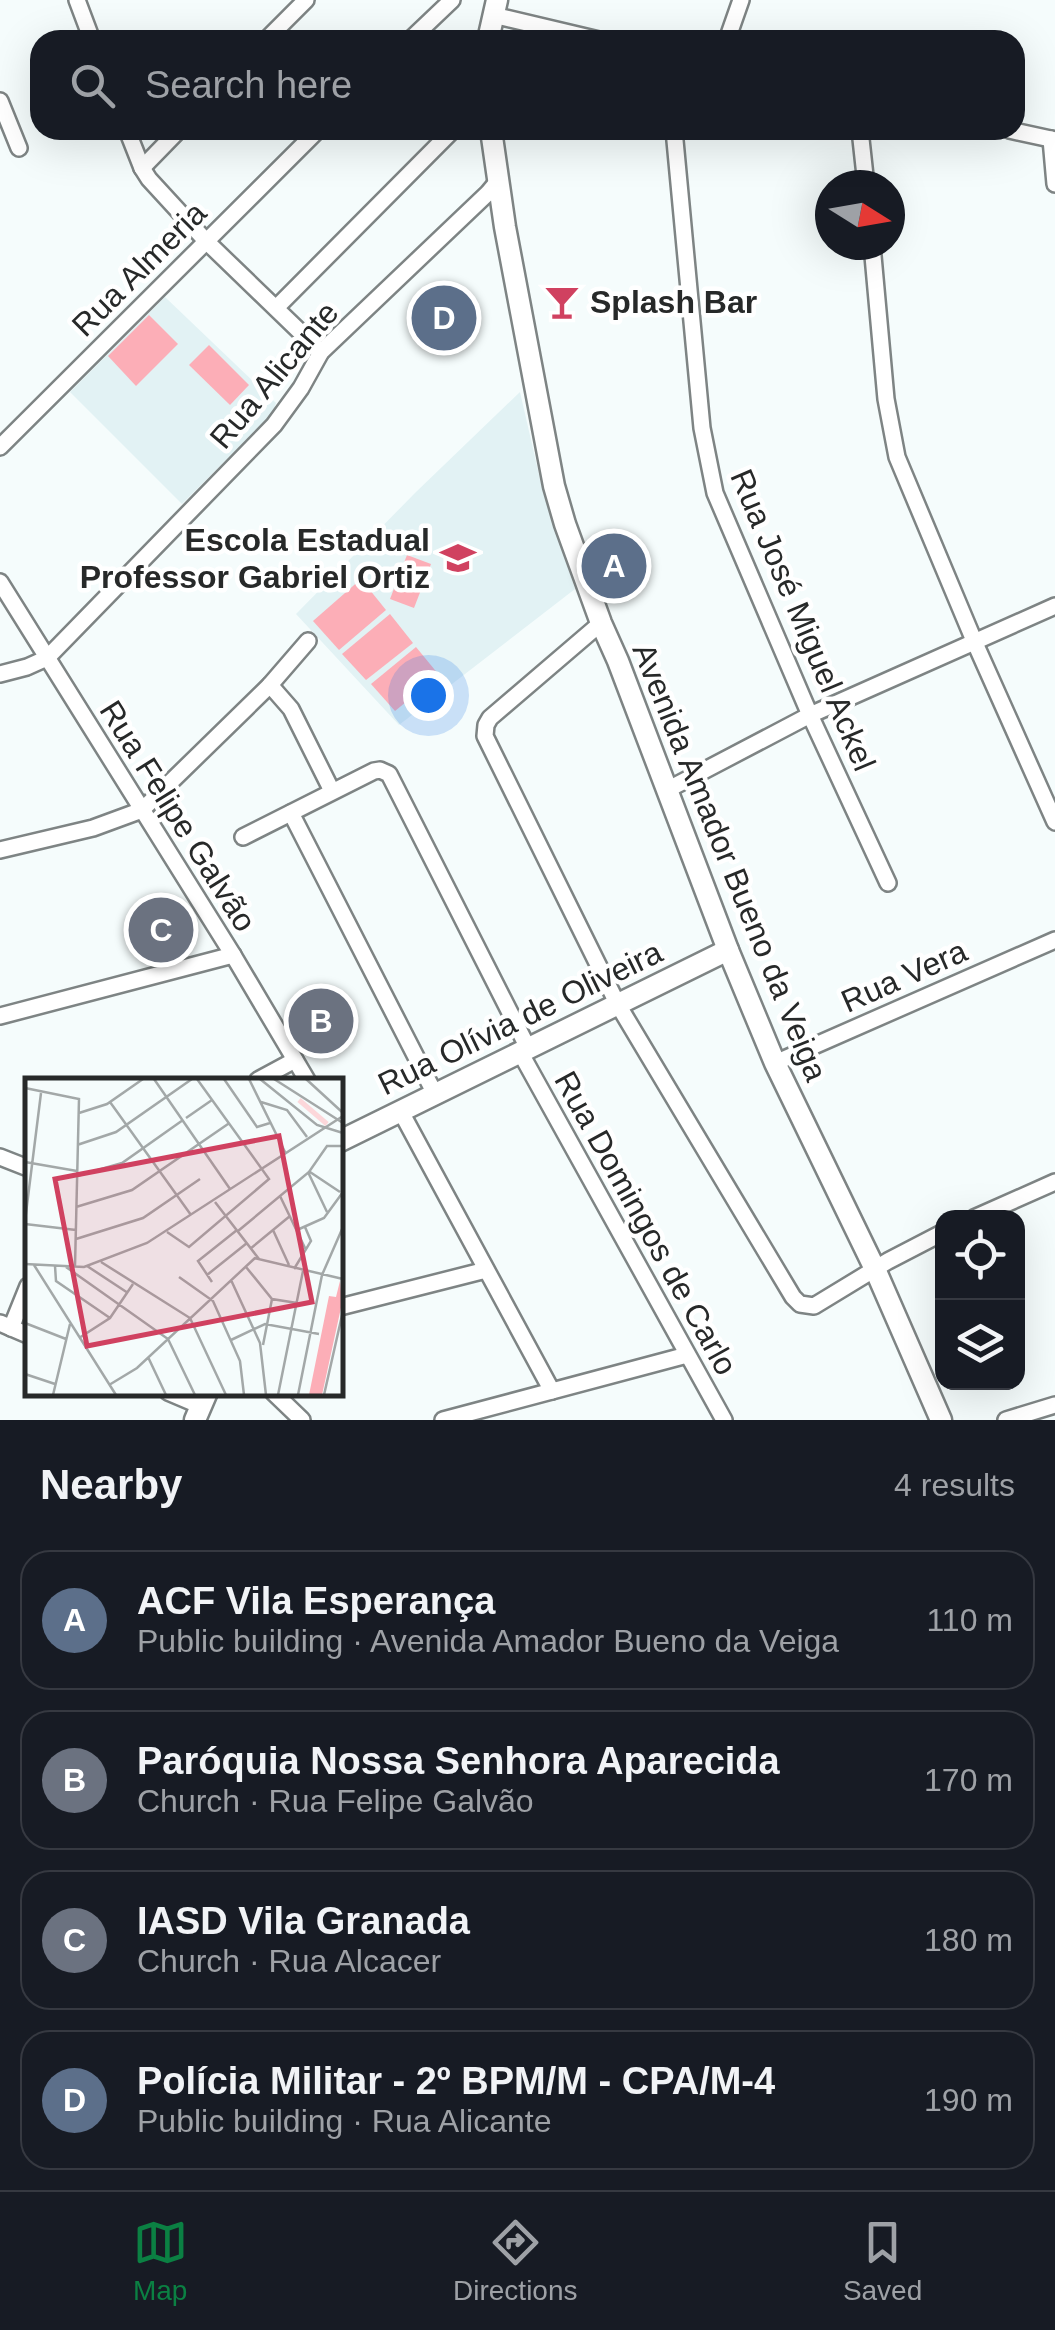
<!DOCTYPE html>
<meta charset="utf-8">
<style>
body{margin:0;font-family:Helvetica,sans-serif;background:#242831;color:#f1f3f6}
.controls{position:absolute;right:30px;bottom:30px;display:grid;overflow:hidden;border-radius:20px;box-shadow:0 10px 40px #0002}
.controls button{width:90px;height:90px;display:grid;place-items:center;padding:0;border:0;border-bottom:2px solid #363941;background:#171b24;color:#f1f3f6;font:50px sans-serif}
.compass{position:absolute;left:815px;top:170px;width:90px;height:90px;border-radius:50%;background:#171b24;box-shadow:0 10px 40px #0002;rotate:101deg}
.you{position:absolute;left:428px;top:695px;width:35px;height:35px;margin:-25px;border:8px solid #fff;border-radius:50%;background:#1a73e8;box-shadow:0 0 0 15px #1a73e833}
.badge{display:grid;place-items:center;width:65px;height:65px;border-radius:50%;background:#0b8043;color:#fff;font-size:32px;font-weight:700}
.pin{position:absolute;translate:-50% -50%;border:5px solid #fff;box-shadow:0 2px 10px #0006}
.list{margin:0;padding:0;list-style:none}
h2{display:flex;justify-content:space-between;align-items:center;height:130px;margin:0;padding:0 40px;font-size:42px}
h2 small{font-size:32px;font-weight:400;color:#9ea1a6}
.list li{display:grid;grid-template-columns:65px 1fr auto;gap:30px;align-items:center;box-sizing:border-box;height:140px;margin:0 20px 20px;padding:0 20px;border:2px solid #363941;border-radius:30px}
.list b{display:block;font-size:38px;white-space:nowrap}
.list p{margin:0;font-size:32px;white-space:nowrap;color:#9ea1a6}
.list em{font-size:32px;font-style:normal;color:#9ea1a6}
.icon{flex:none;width:55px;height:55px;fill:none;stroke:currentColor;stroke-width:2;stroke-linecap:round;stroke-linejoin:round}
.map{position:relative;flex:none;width:1055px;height:1420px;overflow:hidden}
.search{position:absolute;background:#171b24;box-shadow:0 10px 40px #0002;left:30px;right:30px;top:30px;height:110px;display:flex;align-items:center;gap:25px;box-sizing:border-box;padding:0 35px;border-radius:30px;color:#9ea1a6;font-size:38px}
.sheet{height:770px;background:#171b24}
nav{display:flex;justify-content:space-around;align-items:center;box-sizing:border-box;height:140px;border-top:2px solid #363941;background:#171b24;font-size:28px;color:#9ea1a6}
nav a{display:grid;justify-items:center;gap:5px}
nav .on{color:#0b8043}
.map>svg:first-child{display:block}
.built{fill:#e2f2f4}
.green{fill:#fcaeb7}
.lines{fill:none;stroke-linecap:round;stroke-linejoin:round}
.minor-casing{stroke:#7e8484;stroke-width:20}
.major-casing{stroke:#7e8484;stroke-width:25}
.minor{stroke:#fff;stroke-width:15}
.major{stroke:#fff;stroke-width:20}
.labels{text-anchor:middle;stroke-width:9;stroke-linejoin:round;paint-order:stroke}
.street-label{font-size:32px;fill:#272929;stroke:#fff}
.poi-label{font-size:32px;font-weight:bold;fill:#272929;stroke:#fff;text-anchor:start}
.inset-river{fill:none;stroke:#fcd7da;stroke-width:5}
.inset-road{fill:none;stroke:#a3a8a8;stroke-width:2.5}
.view{fill:#d04160;fill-opacity:0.15;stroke:#d04160;stroke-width:5}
.inset-edge{fill:none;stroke:#272929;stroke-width:5}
</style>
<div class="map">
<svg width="1055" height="1420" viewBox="0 0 1055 1420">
<rect width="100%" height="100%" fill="#f5fcfc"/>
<g class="built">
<path d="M165,297l111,106 -4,11 -90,90 -112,-112z"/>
<path d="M520,392l23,100 32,97 -176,136 -103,-111 120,-122z"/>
</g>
<g class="green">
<path d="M149,315l29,29 -42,42 -28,-30z"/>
<path d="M209,345l40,40 -19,20 -41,-40z"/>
<path d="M407,555l24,9 -17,44 -24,-9z"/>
<path d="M361,579l25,31 -47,40 -26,-29z"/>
<path d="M390,614l23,29 -47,37 -24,-26z"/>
<path d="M416,647l23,28 -44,36 -24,-27z"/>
</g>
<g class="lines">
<defs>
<g id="minor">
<path d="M77,0l15,40"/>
<path d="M493,15l106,25"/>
<path d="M266,40l40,-40"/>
<path d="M410,40l42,-40"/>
<path d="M727,40l14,-40"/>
<path d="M0,101l19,47"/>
<path d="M127,130l15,38 7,11 57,62 115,111"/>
<path d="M674,130l28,298 13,65 95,222 78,168"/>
<path d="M860,130l6,55"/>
<path d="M1009,130l46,10"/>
<path d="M1051,139l4,45"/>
<path d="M142,168l37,-38"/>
<path d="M872,245l14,154 11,58 78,186 80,179"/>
<path d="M276,308l177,-178"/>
<path d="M0,447l318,-317"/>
<path d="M0,582l233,373 74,125"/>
<path d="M601,623l-111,95 -4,7 -1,11 132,267 176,294 7,7 14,2 74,-45 54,-28"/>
<path d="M0,674l27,-7 20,-9 227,-233 27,-37 20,-36 167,-159 10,-12"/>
<path d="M270,685l21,24 41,82"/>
<path d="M667,790l143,-75 245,-109"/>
<path d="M291,813l144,281"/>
<path d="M243,837l131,-66 6,-1 9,4 139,274"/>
<path d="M0,850l93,-22 49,-18 128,-125 38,-44"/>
<path d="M0,1016l233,-61"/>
<path d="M520,1052l204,368"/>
<path d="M775,1063l280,-123"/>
<path d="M258,1080l37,-20"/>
<path d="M400,1110l152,281"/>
<path d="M0,1157l28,11"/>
<path d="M974,1218l81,-36"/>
<path d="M340,1307l146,-37"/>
<path d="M0,1323l28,12"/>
<path d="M11,1328l17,-42"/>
<path d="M168,1392l33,14"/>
<path d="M273,1392l29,28"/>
<path d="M443,1420l244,-65"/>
<path d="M1006,1420l49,-15"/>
</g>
<g id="major">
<path d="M488,40l9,-40"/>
<path d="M491,130l14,97 49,259 11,38 36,99 17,38 110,289 47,113 100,206 66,151"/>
<path d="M340,1141l388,-191"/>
<path d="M195,1420l12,-28"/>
</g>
</defs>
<use href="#minor" class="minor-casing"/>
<use href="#major" class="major-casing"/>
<use href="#minor" class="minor"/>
<use href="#major" class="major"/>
</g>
<defs>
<symbol id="bar-bare" viewBox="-9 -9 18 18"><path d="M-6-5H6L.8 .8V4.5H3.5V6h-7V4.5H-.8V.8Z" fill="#d04160" stroke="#fff" stroke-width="2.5" paint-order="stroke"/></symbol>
<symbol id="school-bare" viewBox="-9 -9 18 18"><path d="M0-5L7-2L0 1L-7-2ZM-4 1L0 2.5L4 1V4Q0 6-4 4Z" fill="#d04160" stroke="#fff" stroke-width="2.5" paint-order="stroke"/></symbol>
</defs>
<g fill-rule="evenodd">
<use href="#bar-bare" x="537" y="277" width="50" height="50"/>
<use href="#school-bare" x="433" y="533" width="50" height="50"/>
</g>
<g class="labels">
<g class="street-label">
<text transform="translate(139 269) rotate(-45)" y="11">Rua Almeria</text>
<text transform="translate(274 375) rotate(-50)" y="11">Rua Alicante</text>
<text transform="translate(803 620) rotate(67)" y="11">Rua José Miguel Ackel</text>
<text transform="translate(178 816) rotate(58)" y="11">Rua Felipe Galvão</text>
<text transform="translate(730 862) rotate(68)" y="11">Avenida Amador Bueno da Veiga</text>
<text transform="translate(904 976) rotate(-24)" y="11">Rua Vera</text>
<text transform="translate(520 1018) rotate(-26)" y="11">Rua Olívia de Oliveira</text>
<text transform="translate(646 1223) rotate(61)" y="11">Rua Domingos de Carlo</text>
</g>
<g class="poi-label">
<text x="590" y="313">Splash Bar</text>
<text x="430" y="551" text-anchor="end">Escola Estadual<tspan x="430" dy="37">Professor Gabriel Ortiz</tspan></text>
</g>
</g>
<g transform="translate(25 1078)">
<rect width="318" height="318" fill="#f5fcfc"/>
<path d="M315,203l2,22 -20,92h-13l20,-99 7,1z" fill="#fcaeb7"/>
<path class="inset-river" d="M274,22l28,24"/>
<path class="inset-road" d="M129,1l76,110M199,1l33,48 13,-4M224,1l36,73M235,1l57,46 26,8M249,1l69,44M281,1l36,33M0,10l54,11 -4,167M85,24l81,113M236,24l26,8 20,27M54,35l28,-9 36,-25M161,40l26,-18M52,67l39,-13 76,-53M0,84l52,9M283,94l19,40M285,94l30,20M52,98l45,-13 61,-43M255,118l26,54M190,124l44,57M51,129l56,-17 96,-66M0,143l16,-128M0,146l51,6M248,152l16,35M272,152l27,-12 19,-26M213,153l71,-59 18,-26h16M142,154l22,15 80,-68 -72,-100M51,161l67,-21 57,-39M225,171l40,-33M229,180l89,21M76,184l89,56 36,77M0,186l59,3 63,-24 196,-127M9,187l82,130M30,188l1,15 54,37M62,188l41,27M41,189l102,72 27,56M221,189l26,32 25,4M269,191l17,-28 -6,-14M182,197l40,-32M154,199l34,24 27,60 4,34M206,202l29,63 6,52M187,204l-14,-21 39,-31M0,245l41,16M54,260l31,-20 23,-34M206,262l34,-16 54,10M238,267l9,-46M123,279l18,38M0,296l30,10M84,307l28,-17 118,-110M28,317l17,-71M253,317l25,-124M273,317l24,-120 21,-48M299,317l19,-84"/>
<path class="view" d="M254,58l33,166 -225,44 -32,-167z"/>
<rect width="318" height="318" class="inset-edge"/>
</g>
</svg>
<div class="controls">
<button><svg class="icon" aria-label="locate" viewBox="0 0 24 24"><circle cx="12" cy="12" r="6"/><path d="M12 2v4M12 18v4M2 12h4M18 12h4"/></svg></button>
<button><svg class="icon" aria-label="layers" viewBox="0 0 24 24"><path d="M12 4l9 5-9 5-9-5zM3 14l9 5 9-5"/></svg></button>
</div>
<svg class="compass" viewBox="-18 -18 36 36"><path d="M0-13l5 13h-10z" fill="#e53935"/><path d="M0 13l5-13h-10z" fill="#9ea1a6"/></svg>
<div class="you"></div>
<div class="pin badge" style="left:614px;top:566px;background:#5c6f8a">A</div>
<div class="pin badge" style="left:321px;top:1021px;background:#6b7280">B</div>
<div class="pin badge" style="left:161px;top:930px;background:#6b7280">C</div>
<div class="pin badge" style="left:444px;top:318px;background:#5c6f8a">D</div>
<div class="search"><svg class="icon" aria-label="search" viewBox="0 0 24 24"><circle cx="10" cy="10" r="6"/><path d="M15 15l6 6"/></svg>Search here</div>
</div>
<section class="sheet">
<h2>Nearby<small>4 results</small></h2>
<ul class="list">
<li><span class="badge" style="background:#5c6f8a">A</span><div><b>ACF Vila Esperança</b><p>Public building · Avenida Amador Bueno da Veiga</p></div><em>110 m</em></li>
<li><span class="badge" style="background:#6b7280">B</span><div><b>Paróquia Nossa Senhora Aparecida</b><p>Church · Rua Felipe Galvão</p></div><em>170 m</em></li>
<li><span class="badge" style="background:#6b7280">C</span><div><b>IASD Vila Granada</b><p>Church · Rua Alcacer</p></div><em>180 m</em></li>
<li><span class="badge" style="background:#5c6f8a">D</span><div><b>Polícia Militar - 2º BPM/M - CPA/M-4</b><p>Public building · Rua Alicante</p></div><em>190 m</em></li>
</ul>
</section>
<nav>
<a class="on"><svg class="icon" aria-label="map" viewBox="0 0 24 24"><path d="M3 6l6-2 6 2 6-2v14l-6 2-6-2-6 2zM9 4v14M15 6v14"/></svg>Map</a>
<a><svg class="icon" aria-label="directions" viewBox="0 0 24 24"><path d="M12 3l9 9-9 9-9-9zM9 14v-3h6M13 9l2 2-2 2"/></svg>Directions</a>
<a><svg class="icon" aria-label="saved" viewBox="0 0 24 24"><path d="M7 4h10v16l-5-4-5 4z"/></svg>Saved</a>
</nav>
